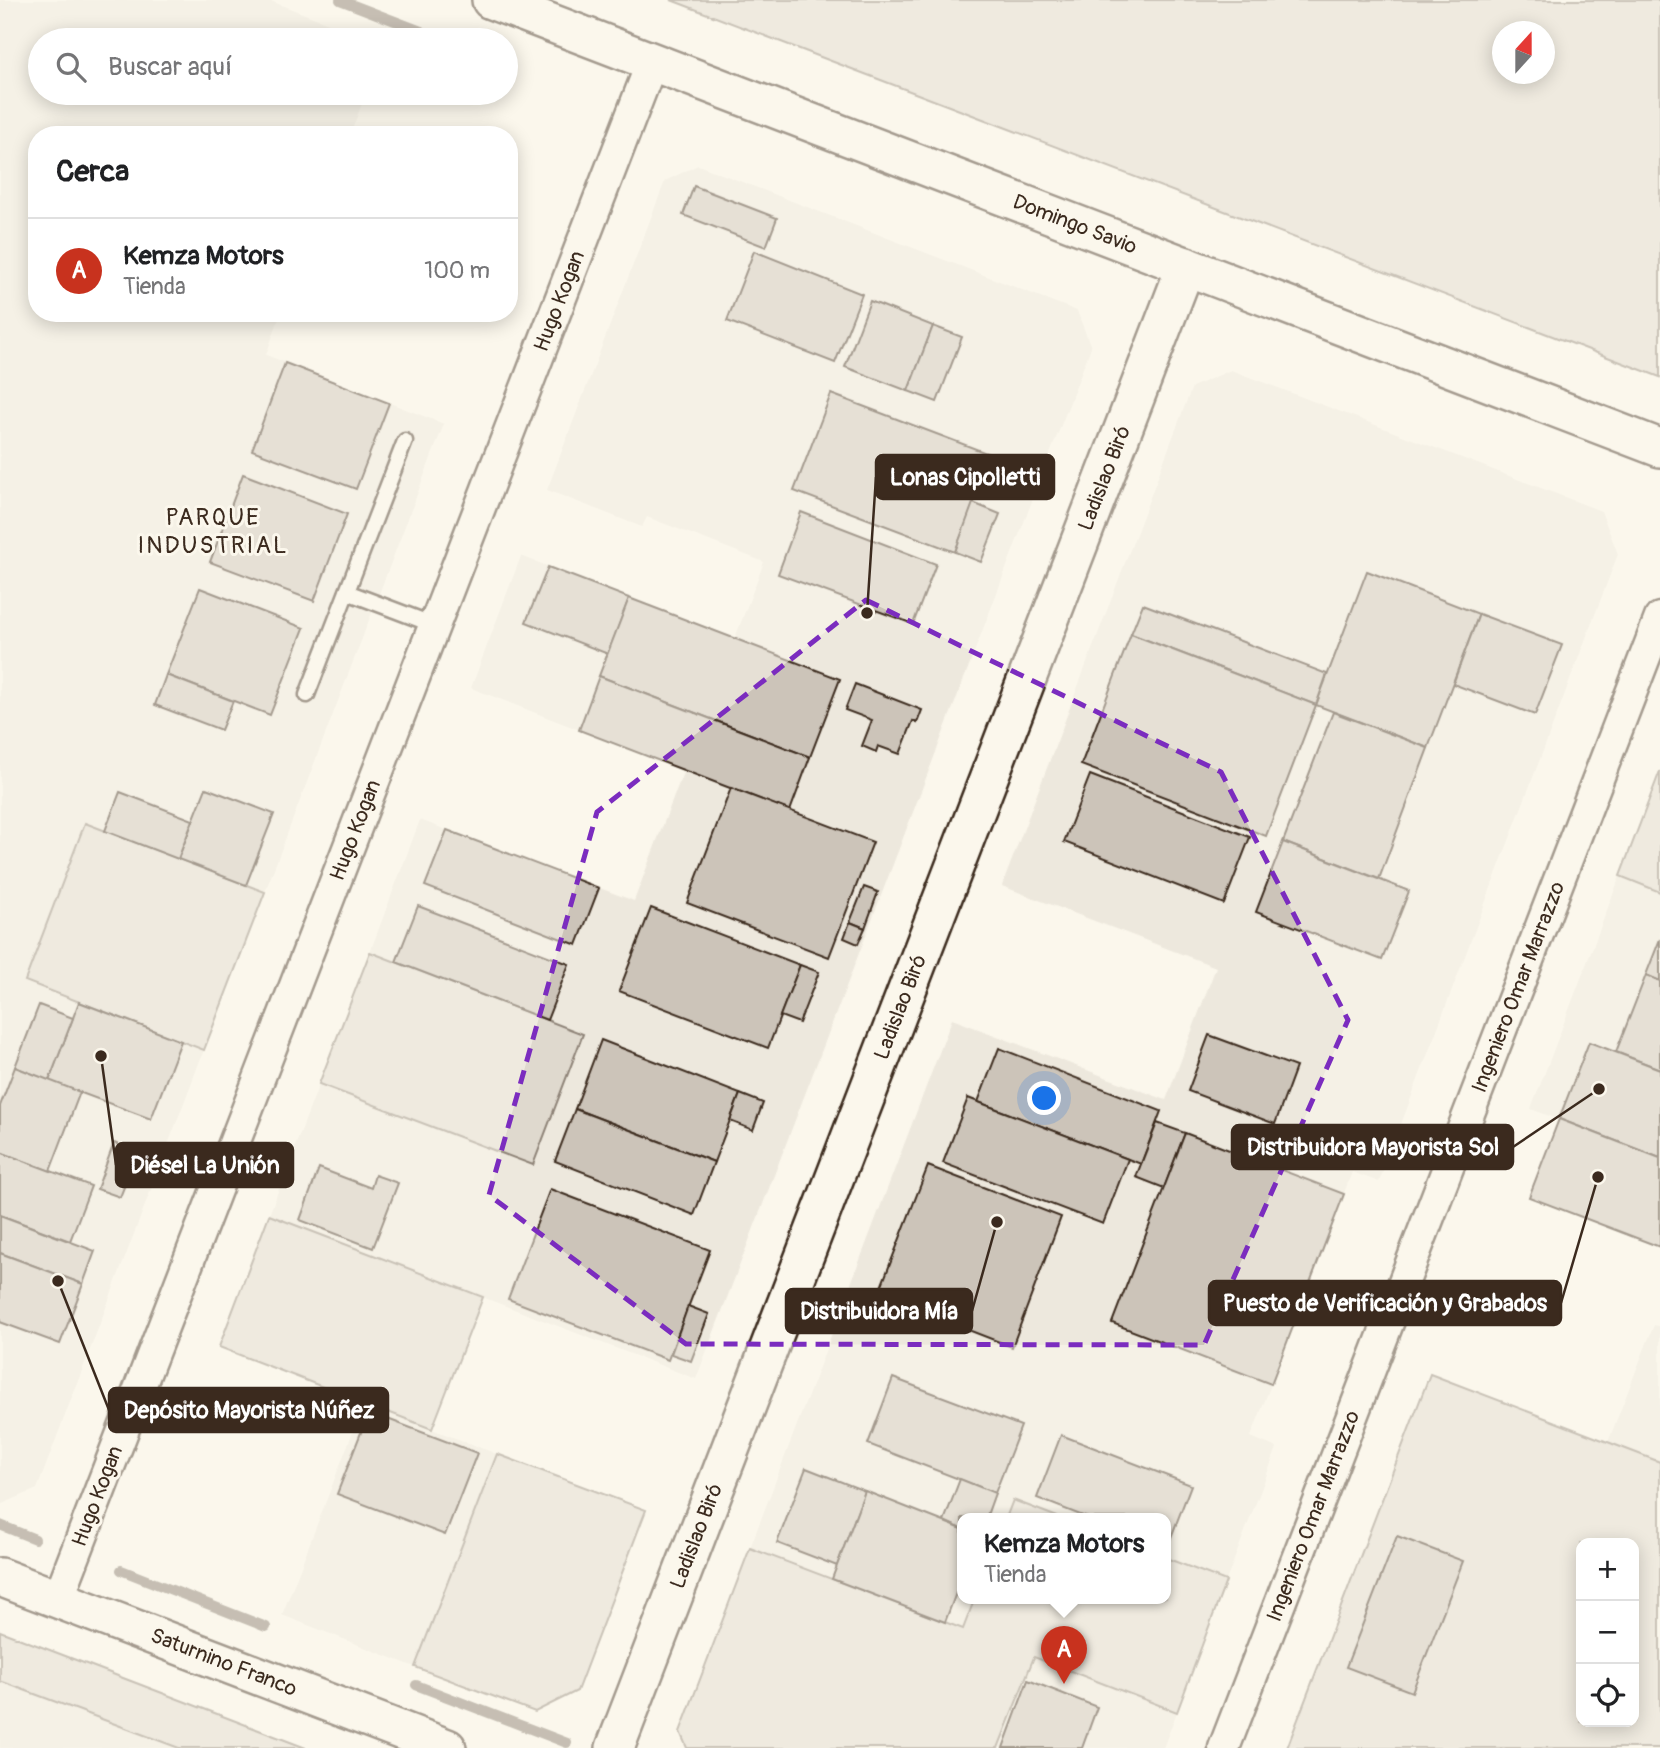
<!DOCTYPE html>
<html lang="es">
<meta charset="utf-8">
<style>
body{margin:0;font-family:Pangolin,sans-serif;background:#f6f6f6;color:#202124}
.controls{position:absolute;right:21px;bottom:21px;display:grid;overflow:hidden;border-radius:14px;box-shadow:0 4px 18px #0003}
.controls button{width:63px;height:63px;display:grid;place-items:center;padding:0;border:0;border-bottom:2px solid #e0e0e0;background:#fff;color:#202124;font:35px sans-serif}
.compass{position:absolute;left:1492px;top:21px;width:63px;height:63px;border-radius:50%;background:#fff;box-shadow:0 4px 18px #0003;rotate:21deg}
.you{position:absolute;left:1045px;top:1099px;width:24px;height:24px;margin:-18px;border:5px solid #fff;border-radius:50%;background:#1a73e8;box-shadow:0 0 0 10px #1a73e833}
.badge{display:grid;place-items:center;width:46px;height:46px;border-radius:50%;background:#c8321e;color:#fff;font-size:23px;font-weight:700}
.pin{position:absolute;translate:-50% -58px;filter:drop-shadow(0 2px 4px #0008)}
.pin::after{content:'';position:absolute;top:37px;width:24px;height:21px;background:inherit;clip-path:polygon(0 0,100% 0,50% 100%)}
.popup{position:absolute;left:957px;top:1513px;width:214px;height:91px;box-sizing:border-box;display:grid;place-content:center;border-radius:14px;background:#fff;filter:drop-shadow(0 2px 5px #0005);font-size:23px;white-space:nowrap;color:#757577}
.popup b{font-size:26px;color:#202124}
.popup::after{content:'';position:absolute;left:50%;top:100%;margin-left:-14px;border:14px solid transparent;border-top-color:#fff}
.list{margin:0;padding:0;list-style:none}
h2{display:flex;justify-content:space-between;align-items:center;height:91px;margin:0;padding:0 28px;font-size:30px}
h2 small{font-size:23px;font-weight:400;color:#757577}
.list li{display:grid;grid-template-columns:46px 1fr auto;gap:21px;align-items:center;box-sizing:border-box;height:105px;padding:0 28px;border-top:2px solid #e0e0e0}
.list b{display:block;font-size:26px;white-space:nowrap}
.list p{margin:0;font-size:23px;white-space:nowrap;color:#757577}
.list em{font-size:23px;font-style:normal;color:#757577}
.icon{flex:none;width:38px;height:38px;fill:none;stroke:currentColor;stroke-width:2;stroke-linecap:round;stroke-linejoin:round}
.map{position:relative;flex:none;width:1660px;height:1748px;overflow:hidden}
.search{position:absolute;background:#fff;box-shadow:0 4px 18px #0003;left:28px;top:28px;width:490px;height:77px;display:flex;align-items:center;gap:18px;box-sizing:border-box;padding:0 24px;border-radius:38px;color:#757577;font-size:26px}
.panel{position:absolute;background:#fff;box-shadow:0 4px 18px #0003;left:28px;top:126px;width:490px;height:196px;border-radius:28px}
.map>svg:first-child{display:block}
.built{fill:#ede8dd}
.green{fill:#dfd9ce;stroke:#8d8276;stroke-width:2;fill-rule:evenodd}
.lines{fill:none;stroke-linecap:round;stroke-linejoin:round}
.stream{stroke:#85796d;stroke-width:10}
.building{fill:#ccc4b9;stroke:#3b2a1e;stroke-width:2}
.service-casing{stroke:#3b2a1e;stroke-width:19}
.minor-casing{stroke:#3b2a1e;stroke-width:35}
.tertiary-casing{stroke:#3b2a1e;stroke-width:42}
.service{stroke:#fbf7ec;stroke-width:14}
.minor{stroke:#fbf7ec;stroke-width:30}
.tertiary{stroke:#fbf7ec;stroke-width:37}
.marked{fill:none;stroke:#7b2cbf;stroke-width:5;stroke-dasharray:14 9;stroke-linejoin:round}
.labels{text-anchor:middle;stroke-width:6;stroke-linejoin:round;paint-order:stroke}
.street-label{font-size:21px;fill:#3b2a1e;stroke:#fbf7ec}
.quarter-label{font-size:24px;letter-spacing:2px;fill:#3b2a1e;stroke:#fbf7ec}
.leader{fill:none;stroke:#3b2a1e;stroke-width:2.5}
.callout-dot{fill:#3b2a1e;stroke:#fbf7ec;stroke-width:2.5}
.callout{fill:#3b2a1e;stroke:#3b2a1e;stroke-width:2.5}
.callout-label{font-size:23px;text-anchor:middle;font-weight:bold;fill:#fff}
</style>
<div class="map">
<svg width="1660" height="1748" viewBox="0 0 1660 1748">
<rect width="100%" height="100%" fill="#fbf7ec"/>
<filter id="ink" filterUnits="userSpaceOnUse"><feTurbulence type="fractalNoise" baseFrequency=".0143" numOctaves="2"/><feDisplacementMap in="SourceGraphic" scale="14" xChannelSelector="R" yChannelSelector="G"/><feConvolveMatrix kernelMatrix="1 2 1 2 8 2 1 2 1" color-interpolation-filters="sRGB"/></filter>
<g filter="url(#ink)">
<g class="built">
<path d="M0,0h268l105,40h-333v53h326l-16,42h-313v178h244l-15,42 178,69 -179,468 -179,-68 -61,157 179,69 -167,439 -37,16z"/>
<path d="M698,165l379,146 14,36 -395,1032 -427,-164 50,-131 214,81 50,-132 -213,-81 50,-132 214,81 50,-131 -213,-82 50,-132 214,82 29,-76 -117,-45 -5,10 -95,-37 118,-309z"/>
<path d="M1231,370l370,141 17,43 -239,628 -27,-10 -101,265 26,11 -51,133 -60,-23v-40h-106l-47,-18 -7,18h-44v80h13l-12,32 -213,-82 202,-529 214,81 50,-133 -214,-81 190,-499z"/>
<path d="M1620,876l40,16v266l-129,-49z"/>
<path d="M1654,1325l6,2v135l-52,-20z"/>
<path d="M364,1403l133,51 -82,213 -133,-52z"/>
<path d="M1033,1656l144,56 -14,36h-165z"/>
<path d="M0,1672l195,76h-195z"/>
</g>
<g class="green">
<path d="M671,0h989v377zM1502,32h42v42h-42z"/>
<path d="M1660,771v121l-40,-16z"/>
<path d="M85,823l180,69 -61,158 -179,-69z"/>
<path d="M370,952l213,82 -50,131 -214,-81z"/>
<path d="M269,1215l214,82 -51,132 -213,-82z"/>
<path d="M1430,1374l230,88v286h-373zM1581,1543h53v179h-53z"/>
<path d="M497,1454l149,56 -69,181 -42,21 -120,-45z"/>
<path d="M1013,1500l47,18h-54z"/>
<path d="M750,1548l213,81 12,-31h191v-40l60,23 -49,131 -143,-55 -36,91h-311l-7,-16z"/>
<path d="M0,1631l306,117h-127l-179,-67z"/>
</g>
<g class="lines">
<g class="stream">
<path d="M340,0l81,31"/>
<path d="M0,1525l35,14"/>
<path d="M121,1570l145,57"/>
<path d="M416,1685l151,58"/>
</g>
</g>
<g class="building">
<path d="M694,186l83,32 -11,29 -83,-32z"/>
<path d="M754,251l108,43 -27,69 -108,-42z"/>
<path d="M870,301l63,25 -25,65 -63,-24z"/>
<path d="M933,326l29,11 -25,65 -29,-11z"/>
<path d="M285,363l104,40 -33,86 -104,-39z"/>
<path d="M831,394l161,61 -37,97 -161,-61z"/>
<path d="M243,474l104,40 -33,87 -104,-39z"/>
<path d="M973,503l27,11 -19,48 -26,-10z"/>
<path d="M801,512l135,52 -23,60 -135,-50z"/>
<path d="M548,567l81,31 -21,56 -82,-32z"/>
<path d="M1367,571l112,43 -51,134 -112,-43z"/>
<path d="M200,588l104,40 -34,87 -104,-40z"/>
<path d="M629,598l211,81 -30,78 -211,-81z"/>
<path d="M1143,604l184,70 -11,31 -185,-71z"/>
<path d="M1479,614l83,31 -27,70 -82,-31z"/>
<path d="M1131,634l185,71 -50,131 -185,-71z"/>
<path d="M166,675l67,26 -12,29 -66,-25z"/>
<path d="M599,676l211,81 -20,54 -211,-81z"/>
<path d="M855,684l67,26 -5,13 -4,-2 -13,33 -22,-8 -2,6 -14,-6 10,-26 -27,-10z"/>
<path d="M1333,712l95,36 -49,131 -96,-37z"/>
<path d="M1090,775l160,62 -26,67 -160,-62z"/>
<path d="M206,788l68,26 -28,71 -68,-26z"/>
<path d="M731,788l142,54 -44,115 -142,-54z"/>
<path d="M120,792l73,28 -15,39 -73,-28z"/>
<path d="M447,830l152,58 -22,57 -152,-59z"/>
<path d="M1283,842l126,49 -27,69 -126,-48z"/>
<path d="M864,887l14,5 -13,36 -15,-6z"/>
<path d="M418,906l151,58 -22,56 -151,-58z"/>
<path d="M651,908l149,57 -32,83 -149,-57z"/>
<path d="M850,922l15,6 -7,16 -14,-6z"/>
<path d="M1660,939v42l-14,-6z"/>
<path d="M800,965l19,7 -20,51 -19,-7z"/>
<path d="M1646,975l14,6v88l-44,-17z"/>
<path d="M79,1002l102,39 -30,78 -102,-38z"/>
<path d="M39,1005l34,13 -24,63 -34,-14z"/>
<path d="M1209,1035l87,32 -21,57 -87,-33z"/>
<path d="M601,1040l139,54 -26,68 -139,-53z"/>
<path d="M1589,1042l71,27v89l-101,-39z"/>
<path d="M999,1048l162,63 -20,53 -163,-62z"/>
<path d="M15,1067l65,25 -30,79 -50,-19v-46z"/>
<path d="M740,1094l23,9 -10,27 -23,-9z"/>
<path d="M968,1098l160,61 -25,65 -160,-61z"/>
<path d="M575,1109l139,53 -20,53 -139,-54z"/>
<path d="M1559,1119l101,39v89l-131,-50z"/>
<path d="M1157,1123l28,10 -21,55 -28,-11z"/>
<path d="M1185,1133l159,61 -73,190 -159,-61z"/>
<path d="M114,1143l24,9 -18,45 -23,-8z"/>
<path d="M0,1152l91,34 -21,55 -70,-26z"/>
<path d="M928,1166l133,51 -49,130 -134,-52z"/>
<path d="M319,1168l52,20 4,-13 23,8 -25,65 -73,-28z"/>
<path d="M550,1189l160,61 -42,110 -160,-61z"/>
<path d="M0,1215l95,36 -12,33 -83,-31z"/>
<path d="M0,1253l83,31 -23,60 -60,-22z"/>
<path d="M688,1306l21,8 -18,47 -20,-7z"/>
<path d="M893,1378l128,48 -26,67 -127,-49z"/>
<path d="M369,1412l108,41 -32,82 -108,-41z"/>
<path d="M1061,1435l130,50 -24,63 -1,-30h-78l-51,-20z"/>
<path d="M806,1468l59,23 -28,75 -60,-23z"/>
<path d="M960,1479l35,14 -9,25h-24v11l-18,-8z"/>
<path d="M865,1491l97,38v48l-17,45 -113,-43z"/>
<path d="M1397,1536l66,25 -51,131 -66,-25z"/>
<path d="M1028,1680l69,27 -15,41h-79z"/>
</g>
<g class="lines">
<defs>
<g id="service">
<path d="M347,592l87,33"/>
<path d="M307,695l98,-254"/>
</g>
<g id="minor">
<path d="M58,1599l594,-1537"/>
<path d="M1224,1748l436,-1130"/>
</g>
<g id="tertiary">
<path d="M491,0l1169,448"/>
<path d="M0,1577l447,171"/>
<path d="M615,1748l571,-1482"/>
</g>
</defs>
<use href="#service" class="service-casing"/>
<use href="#minor" class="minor-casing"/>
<use href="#tertiary" class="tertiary-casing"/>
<use href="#service" class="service"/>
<use href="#minor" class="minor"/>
<use href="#tertiary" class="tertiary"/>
</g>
</g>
<path d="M0 0H1660V1748H0ZM866,600l355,172 127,248 -144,325 -518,-1 -197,-149 108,-383z" fill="#fbf7ec" fill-opacity=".55" fill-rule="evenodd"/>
<path class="marked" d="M866,600l355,172 127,248 -144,325 -518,-1 -197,-149 108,-383z"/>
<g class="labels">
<g class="street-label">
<text transform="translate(1075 224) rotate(21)" y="7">Domingo Savio</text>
<text transform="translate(559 301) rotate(-69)" y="7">Hugo Kogan</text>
<text transform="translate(1104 478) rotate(-69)" y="7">Ladislao Biró</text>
<text transform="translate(355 830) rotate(-69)" y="7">Hugo Kogan</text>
<text transform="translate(1518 987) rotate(-69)" y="7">Ingeniero Omar Marrazzo</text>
<text transform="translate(900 1007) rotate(-69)" y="7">Ladislao Biró</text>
<text transform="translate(97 1496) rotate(-69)" y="7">Hugo Kogan</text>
<text transform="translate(1313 1516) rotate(-69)" y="7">Ingeniero Omar Marrazzo</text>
<text transform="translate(696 1536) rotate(-69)" y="7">Ladislao Biró</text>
<text transform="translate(224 1662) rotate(21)" y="7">Saturnino Franco</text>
</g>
<g class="quarter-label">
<text x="213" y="525">PARQUE<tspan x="213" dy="28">INDUSTRIAL</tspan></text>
</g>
</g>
<path class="leader" d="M867 613L876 477M1599 1089L1513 1147M101 1056L116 1165M1598 1177L1561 1303M997 1222L972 1311M58 1281L109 1410"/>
<g class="callout-dot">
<circle cx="867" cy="613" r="7"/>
<circle cx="1599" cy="1089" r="7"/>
<circle cx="101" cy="1056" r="7"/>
<circle cx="1598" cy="1177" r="7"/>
<circle cx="997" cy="1222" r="7"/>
<circle cx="58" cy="1281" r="7"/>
</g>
<g class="callout">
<rect x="876" y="455" width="178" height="44" rx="7"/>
<rect x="1232" y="1125" width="281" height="44" rx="7"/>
<rect x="116" y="1143" width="177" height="44" rx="7"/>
<rect x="1209" y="1281" width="352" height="44" rx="7"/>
<rect x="786" y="1289" width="186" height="44" rx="7"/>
<rect x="109" y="1388" width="279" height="44" rx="7"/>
</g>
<g class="callout-label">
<text x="965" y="485">Lonas Cipolletti</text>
<text x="1373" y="1155">Distribuidora Mayorista Sol</text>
<text x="205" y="1173">Diésel La Unión</text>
<text x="1385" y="1311">Puesto de Verificación y Grabados</text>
<text x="879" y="1319">Distribuidora Mía</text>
<text x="249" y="1418">Depósito Mayorista Núñez</text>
</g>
</svg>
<div class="controls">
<button>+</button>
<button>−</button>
<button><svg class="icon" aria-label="locate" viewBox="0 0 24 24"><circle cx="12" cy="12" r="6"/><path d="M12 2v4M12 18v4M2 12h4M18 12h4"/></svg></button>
</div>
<svg class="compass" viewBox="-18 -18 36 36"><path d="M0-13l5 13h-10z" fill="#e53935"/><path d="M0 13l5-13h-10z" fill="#757577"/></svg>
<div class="you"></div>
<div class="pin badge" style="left:1064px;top:1684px">A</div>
<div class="popup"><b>Kemza Motors</b>Tienda</div>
<div class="search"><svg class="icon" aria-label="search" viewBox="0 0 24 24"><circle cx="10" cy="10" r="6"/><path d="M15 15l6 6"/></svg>Buscar aquí</div>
<section class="panel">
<h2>Cerca<small></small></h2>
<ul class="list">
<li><span class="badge">A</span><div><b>Kemza Motors</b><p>Tienda</p></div><em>100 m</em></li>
</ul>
</section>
</div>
